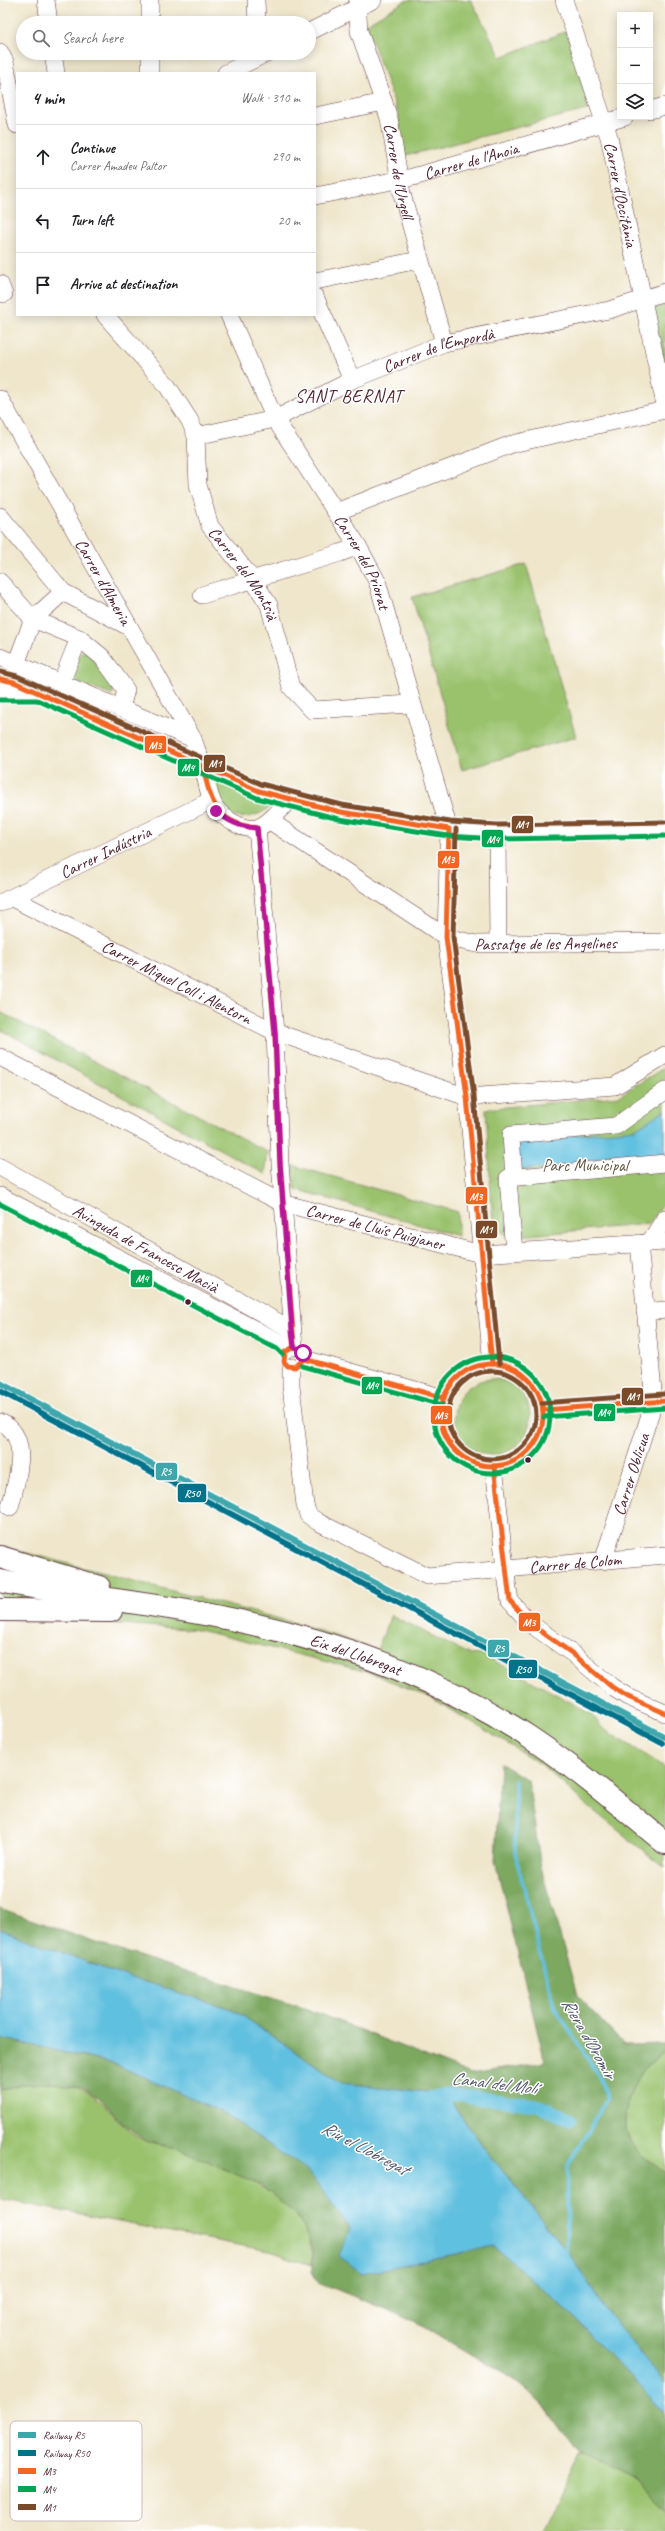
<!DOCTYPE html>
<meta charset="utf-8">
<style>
body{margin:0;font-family:Caveat,sans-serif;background:#f6f6f6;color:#202124}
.controls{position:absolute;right:12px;top:12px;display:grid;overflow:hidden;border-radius:0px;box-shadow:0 2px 10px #0003}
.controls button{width:36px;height:36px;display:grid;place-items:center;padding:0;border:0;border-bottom:1px solid #e0e0e0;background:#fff;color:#202124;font:20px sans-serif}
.stop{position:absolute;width:12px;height:12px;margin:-9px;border:3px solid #b5179e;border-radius:50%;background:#fff}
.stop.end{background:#b5179e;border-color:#fff;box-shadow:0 1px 4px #0008}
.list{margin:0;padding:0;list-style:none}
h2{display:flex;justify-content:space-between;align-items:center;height:52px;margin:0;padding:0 16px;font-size:17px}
h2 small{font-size:13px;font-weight:400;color:#757577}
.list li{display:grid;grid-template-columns:26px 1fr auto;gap:12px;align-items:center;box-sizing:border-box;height:64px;padding:0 16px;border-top:1px solid #e0e0e0}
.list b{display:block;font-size:15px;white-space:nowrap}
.list p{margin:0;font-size:13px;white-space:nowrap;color:#757577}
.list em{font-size:13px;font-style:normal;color:#757577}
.icon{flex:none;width:22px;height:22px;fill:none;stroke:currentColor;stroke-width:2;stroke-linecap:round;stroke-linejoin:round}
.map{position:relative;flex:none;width:665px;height:2531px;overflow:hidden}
.search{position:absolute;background:#fff;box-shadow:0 2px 10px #0003;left:16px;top:16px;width:300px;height:44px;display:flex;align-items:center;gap:10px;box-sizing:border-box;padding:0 14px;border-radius:22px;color:#757577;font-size:15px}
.panel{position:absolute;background:#fff;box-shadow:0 2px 10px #0003;left:16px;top:72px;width:300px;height:244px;border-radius:0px}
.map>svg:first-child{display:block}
.green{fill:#9ac26d;stroke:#72704c}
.forest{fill:#7ba860;stroke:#626446}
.water{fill:#61c0df;stroke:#567085}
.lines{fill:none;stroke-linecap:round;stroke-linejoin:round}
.stream{stroke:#61c0df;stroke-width:3.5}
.canal{stroke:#61c0df;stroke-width:13}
.minor-casing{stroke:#633d43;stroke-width:18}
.highway-casing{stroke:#633d43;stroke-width:24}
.minor{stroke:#fff;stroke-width:17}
.highway{stroke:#fff;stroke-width:22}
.bus-1-casing{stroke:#fff;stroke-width:8}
.bus-2-casing{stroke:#fff;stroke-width:8}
.bus-3-casing{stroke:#fff;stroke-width:8}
.bus-1{stroke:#f26522;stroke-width:5}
.bus-2{stroke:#00a651;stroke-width:5}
.bus-3{stroke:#7a4b2a;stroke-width:5}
.rail-1-casing{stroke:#fff;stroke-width:9}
.rail-2-casing{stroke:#fff;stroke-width:9}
.rail-1{stroke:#3fa7ac;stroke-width:6}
.rail-2{stroke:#00738a;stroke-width:6}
.route{stroke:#b5179e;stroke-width:5}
.bus-dot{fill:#4a1f2b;stroke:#fff;stroke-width:1.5}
.labels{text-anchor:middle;stroke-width:3;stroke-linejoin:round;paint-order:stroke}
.street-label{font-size:17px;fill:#4a1f2b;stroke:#fff}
.park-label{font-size:17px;fill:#665842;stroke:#fff}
.neighbourhood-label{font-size:18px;letter-spacing:1px;fill:#4a1f2b;stroke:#fff}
.water-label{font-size:18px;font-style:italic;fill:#52576a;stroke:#fff}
.key{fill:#fff;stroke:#c9bcbf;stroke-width:1}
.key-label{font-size:11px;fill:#4a1f2b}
.line-badge{stroke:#fff;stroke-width:1.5}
.badge-label{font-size:11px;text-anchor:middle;font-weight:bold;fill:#fff}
</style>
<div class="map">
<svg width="665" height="2531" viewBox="0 0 665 2531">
<rect width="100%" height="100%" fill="#fff"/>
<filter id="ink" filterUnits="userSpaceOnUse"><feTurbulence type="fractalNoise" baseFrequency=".025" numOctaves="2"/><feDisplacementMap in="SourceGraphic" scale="8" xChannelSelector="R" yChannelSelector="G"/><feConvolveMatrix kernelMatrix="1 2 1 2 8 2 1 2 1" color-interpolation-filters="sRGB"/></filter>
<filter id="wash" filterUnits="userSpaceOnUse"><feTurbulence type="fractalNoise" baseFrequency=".012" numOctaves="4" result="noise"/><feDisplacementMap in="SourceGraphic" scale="16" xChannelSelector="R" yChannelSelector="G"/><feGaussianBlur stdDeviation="0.9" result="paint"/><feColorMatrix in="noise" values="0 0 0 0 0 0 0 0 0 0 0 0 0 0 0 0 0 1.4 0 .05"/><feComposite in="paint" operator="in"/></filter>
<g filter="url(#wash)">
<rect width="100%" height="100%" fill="#efe6cb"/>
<g class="green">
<path d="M407,0h64l30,57 66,-26 23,78 -189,48 -3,-44 -32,-89z"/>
<path d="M665,305v64l-13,-60z"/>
<path d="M526,564l50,173 -114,33 -50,-173z"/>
<path d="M81,652h7l29,35 -6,8 -44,-16z"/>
<path d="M212,780l61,25c-12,11 -39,20 -51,2 -5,-7 -7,-19 -10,-27z"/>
<path d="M0,1012l268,140 -3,22 -265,-145z"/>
<path d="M665,1067v136l-17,21 -139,13 -16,-12 -7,-116 133,-13z"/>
<path d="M291,1165l167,47v24l-163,-47z"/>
<circle cx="492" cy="1417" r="38"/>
<path d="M0,1546l299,78 78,26 14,-35 79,40 12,-1 110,60 10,14 63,39v101l-81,-65 -43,-39 -111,-67 -62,-25 -169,-42 -199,-15z"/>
<path d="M665,2050v123c-11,-9 -27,-19 -35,-30 -12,-20 -1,-56 13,-72 6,-8 15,-14 22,-21z"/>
<path d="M57,2083c54,8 47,35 86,57 11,6 24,6 35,8 15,4 28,13 42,19 41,17 98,46 91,98l-42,-14 -269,-52v-108l25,-7z"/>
<path d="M582,2451l53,25 19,26 11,9v20h-121z"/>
</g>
<g class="forest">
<path d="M500,1763l28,17 13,88 36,127 47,50 41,-1v6c-7,7 -16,13 -22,21 -14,16 -25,52 -13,72 8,11 24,21 35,30v211l-57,-71 -41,-62 -90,-112 -31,-45 -105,-11 -107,-73 -121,-38 -113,-43v-21l96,35 211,66 164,65 74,-12 -50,-201z"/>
<path d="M0,2038l112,25 108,48 89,61 41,56 12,45 132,-27 82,73 89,94v98l-11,-9 -19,-26 -53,-25 -20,-20 -20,-28 -31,-25 -97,-57 -96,-39 -6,-10v-26l-14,-29 -36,-31 -84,-38 -31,-6 -25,-19 -22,-25 -17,-10 -32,-5 -26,1 -25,7z"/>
</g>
<g class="water">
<path d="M665,1110v47l-147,13v-30l117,-11z"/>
<path d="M0,1929l113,43 121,38 107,73 105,11 31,45 90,112 41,62 57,71v29l-89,-94 -82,-73 -131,27 -24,-16 11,-29 -41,-56 -89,-61 -108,-48 -112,-25z"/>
</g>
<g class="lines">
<path class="stream" d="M515,1781v72l39,153 45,70 8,23 -39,66 -2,90"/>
<path class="canal" d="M429,2098l17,-4 91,11 34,14"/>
</g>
</g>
<g filter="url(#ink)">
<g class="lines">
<defs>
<g id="minor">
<path d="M46,0l3,23"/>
<path d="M256,0l1,23"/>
<path id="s1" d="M357,0l2,31 30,87 13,76 42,149"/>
<path id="s2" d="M564,0l45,137 56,268"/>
<path d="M150,23v-23"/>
<path d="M309,32l64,-32"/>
<path d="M0,52l5,10 12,63"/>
<path d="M53,53l3,20"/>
<path d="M150,73v-20"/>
<path d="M226,73l41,-20"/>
<path d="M650,110l15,-4"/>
<path d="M315,116l69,-14"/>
<path id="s3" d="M315,196l98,-19 212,-60"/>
<path d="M315,281l104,-21"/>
<path d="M0,284l4,10"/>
<path d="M315,297l37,83"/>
<path id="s4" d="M105,315l61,69 24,37 6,15 2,49 12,41 43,54 16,25 22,82 21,23 99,-6"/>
<path id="s5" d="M229,315l46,104 83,127 19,35 72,248 -3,108 21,160 25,267"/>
<path id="s6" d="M0,399l193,340c3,9 7,19 10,29 8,28 5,43 35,57 5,3 15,5 21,2 13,-5 21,-19 32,-28"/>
<path id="s7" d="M196,436l79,-17 77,-39 92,-37 165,-33 56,-18"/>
<path d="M336,512l176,-68 153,-34"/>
<path d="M0,516l63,76 66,35"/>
<path d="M0,582l33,37 46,19 23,19 24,33 -5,18"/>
<path d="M202,595l138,-42 18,-7"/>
<path d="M0,657l193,82"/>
<path d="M16,664l17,-45 30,-27"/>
<path d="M0,679l14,3 245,109 82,21 108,17 48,3 168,-3"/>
<path d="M61,683l18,-45"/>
<path d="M0,693l30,-1"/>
<path id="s8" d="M270,821l176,116 30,7 189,-2"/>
<path d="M257,828l18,204 5,131 14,184"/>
<path d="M497,832l1,111"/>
<path id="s9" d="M12,898l263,134 192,65 148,-11 50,-31"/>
<path id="s10" d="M0,903l210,-102"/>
<path id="s11" d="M0,1057l282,146 199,51 184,-12"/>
<path id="s12" d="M0,1167l292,163"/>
<path d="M514,1177l-3,-42 105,-9 49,-35"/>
<path d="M0,1196l281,147 6,6"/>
<path d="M649,1243l16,-25"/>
<path d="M514,1252l-6,-74 157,-15"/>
<path d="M645,1312l20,-2"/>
<path d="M304,1359l140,39"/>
<circle cx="492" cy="1415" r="51"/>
<path id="s13" d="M291,1367v19l14,119 3,10 10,7 109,54 238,-21"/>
<path d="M543,1410l121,-9"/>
<path d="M0,1422c33,14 16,60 10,85"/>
<path d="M494,1466l11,103 5,32 22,24 41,29 39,33 16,10 37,16"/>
<path id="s14" d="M603,1561l51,-159 -15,-159"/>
</g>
<g id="highway">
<path d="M0,1557l99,30"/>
<path id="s15" d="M0,1581c78,16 157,22 235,39 103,22 206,59 294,117 48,32 92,69 136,106"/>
<path d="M0,1610l111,1"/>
</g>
</defs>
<use href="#minor" class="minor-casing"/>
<use href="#highway" class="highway-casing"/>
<use href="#minor" class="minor"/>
<use href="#highway" class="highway"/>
<defs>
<g id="bus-1">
<path d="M0,679l14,3 245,109 82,21 108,17 -3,108 21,160 25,267"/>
<path d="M203,767c8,36 13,56 54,61l18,204 5,131 14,184 -9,5 -1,10 4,4 7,1 9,-8 140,39"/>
<circle cx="492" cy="1415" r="51"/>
<path d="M543,1410l122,-9"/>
<path d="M494,1466l16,135 22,24 41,29 39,33 16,10 37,16"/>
</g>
<g id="bus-2">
<path d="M0,700h37l220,98 82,21 109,17 49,3 168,-3"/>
<path d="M0,1204l277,145 5,5"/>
<circle cx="492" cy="1415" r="58"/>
<path d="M302,1366l140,39"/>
<path d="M544,1417l121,-9"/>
</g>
<g id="bus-3">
<path d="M1,672l16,4 244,108 81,21 108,17 47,3 168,-3"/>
<path d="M456,829l-3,108 21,159 25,267"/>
<circle cx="492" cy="1415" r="44"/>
<path d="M542,1403l122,-9"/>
</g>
</defs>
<use href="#bus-1" class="bus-1-casing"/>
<use href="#bus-2" class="bus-2-casing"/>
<use href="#bus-3" class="bus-3-casing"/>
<use href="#bus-1" class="bus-1"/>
<use href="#bus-2" class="bus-2"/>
<use href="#bus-3" class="bus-3"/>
<defs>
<path id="rail-1" d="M0,1383l665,354"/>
<path id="rail-2" d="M0,1391l662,352"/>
</defs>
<use href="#rail-1" class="rail-1-casing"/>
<use href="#rail-2" class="rail-2-casing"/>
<use href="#rail-1" class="rail-1"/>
<use href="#rail-2" class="rail-2"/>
</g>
</g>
<g class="lines" filter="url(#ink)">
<path class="route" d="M216,811c13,11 24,16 41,17l18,204 5,131 12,167 2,17 6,2 3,4"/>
</g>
<g class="bus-dot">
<circle cx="188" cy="1302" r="3.5"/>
<circle cx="528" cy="1460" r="3.5"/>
</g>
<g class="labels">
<g class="street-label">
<text dy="6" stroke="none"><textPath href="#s3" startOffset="160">Carrer de l'Anoia</textPath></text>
<text dy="6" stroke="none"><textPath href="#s1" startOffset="177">Carrer de l'Urgell</textPath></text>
<text dy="6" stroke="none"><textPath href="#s2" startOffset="203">Carrer d'Occitània</textPath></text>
<text dy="6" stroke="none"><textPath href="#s7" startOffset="259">Carrer de l'Empordà</textPath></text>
<text dy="6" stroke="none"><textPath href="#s5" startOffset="282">Carrer del Priorat</textPath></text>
<text dy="6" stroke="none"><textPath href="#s4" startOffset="303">Carrer del Montsià</textPath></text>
<text dy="6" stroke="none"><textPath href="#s6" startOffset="210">Carrer d'Almeria</textPath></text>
<text dy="6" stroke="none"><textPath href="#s10" startOffset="117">Carrer Indústria</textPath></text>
<text dy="6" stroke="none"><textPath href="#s8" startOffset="311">Passatge de les Angelines</textPath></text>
<text dy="6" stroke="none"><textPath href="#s9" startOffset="185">Carrer Miquel Coll i Alentorn</textPath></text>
<text dy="6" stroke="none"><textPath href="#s11" startOffset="414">Carrer de Lluís Puigjaner</textPath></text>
<text dy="6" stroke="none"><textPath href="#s12" startOffset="167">Avinguda de Francesc Macià</textPath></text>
<text dy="6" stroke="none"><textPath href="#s14" startOffset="91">Carrer Oblicua</textPath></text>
<text dy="6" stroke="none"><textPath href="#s13" startOffset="432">Carrer de Colom</textPath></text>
<text dy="6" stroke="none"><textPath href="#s15" startOffset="364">Eix del Llobregat</textPath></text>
</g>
<g class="park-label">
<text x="585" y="1171">Parc Municipal</text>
</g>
<g class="neighbourhood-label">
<text x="349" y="402">SANT BERNAT</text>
</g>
<g class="water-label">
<text transform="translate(589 2038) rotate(60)" y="6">Riera d'Oromir</text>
<text transform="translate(494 2083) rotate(7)" y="6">Canal del Molí</text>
<text transform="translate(365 2148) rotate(28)" y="6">Riu el Llobregat</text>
</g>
</g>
<rect x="10" y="2421" width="132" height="100" rx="6" class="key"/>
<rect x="18" y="2432" width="18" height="6" fill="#3fa7ac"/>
<rect x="18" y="2450" width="18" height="6" fill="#00738a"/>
<rect x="18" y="2468" width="18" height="6" fill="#f26522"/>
<rect x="18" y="2486" width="18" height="6" fill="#00a651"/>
<rect x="18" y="2504" width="18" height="6" fill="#7a4b2a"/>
<g class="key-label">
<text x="43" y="2439">Railway R5</text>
<text x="43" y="2457">Railway R50</text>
<text x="43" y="2475">M3</text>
<text x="43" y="2493">M4</text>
<text x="43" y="2511">M1</text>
</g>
<g class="line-badge">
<rect x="144" y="735" width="23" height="19" rx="4" fill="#f26522"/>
<rect x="203" y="754" width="23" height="19" rx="4" fill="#7a4b2a"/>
<rect x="177" y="758" width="23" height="19" rx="4" fill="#00a651"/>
<rect x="511" y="815" width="23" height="19" rx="4" fill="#7a4b2a"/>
<rect x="481" y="829" width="23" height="19" rx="4" fill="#00a651"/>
<rect x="437" y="850" width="23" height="19" rx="4" fill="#f26522"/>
<rect x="465" y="1186" width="23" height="19" rx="4" fill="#f26522"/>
<rect x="475" y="1220" width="23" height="19" rx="4" fill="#7a4b2a"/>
<rect x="130" y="1269" width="23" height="19" rx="4" fill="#00a651"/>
<rect x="361" y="1376" width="22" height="19" rx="4" fill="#00a651"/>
<rect x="621" y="1387" width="23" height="19" rx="4" fill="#7a4b2a"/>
<rect x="593" y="1403" width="23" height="19" rx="4" fill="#00a651"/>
<rect x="430" y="1405" width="23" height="20" rx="4" fill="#f26522"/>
<rect x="155" y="1462" width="23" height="19" rx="4" fill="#3fa7ac"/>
<rect x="177" y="1483" width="30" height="20" rx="4" fill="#00738a"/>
<rect x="518" y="1612" width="23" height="20" rx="4" fill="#f26522"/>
<rect x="487" y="1639" width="23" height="19" rx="4" fill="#3fa7ac"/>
<rect x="508" y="1659" width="30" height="20" rx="4" fill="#00738a"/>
</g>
<g class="badge-label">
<text x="155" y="749">M3</text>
<text x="215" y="767">M1</text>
<text x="188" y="771">M4</text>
<text x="522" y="828">M1</text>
<text x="493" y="843">M4</text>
<text x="448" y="863">M3</text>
<text x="476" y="1200">M3</text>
<text x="486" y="1233">M1</text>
<text x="142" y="1282">M4</text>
<text x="372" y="1389">M4</text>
<text x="633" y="1400">M1</text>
<text x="604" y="1416">M4</text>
<text x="441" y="1419">M3</text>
<text x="166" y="1475">R5</text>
<text x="192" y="1497">R50</text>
<text x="529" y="1626">M3</text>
<text x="499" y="1652">R5</text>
<text x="523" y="1673">R50</text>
</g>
</svg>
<div class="controls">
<button>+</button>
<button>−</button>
<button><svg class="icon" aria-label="layers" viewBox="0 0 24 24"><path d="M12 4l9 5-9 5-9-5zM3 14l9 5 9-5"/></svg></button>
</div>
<div class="stop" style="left:303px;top:1353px"></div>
<div class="stop end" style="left:216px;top:811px"></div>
<div class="search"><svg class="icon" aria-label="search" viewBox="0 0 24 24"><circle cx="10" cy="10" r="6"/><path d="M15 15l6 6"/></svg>Search here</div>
<section class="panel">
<h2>4 min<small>Walk · 310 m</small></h2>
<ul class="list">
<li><svg class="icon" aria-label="ahead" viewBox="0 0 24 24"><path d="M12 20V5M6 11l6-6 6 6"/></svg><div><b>Continue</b><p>Carrer Amadeu Paltor</p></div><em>290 m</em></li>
<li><svg class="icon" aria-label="left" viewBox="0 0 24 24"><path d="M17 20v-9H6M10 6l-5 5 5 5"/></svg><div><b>Turn left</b></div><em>20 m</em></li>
<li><svg class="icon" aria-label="arrive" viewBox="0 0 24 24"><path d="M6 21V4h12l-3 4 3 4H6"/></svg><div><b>Arrive at destination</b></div></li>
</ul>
</section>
</div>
